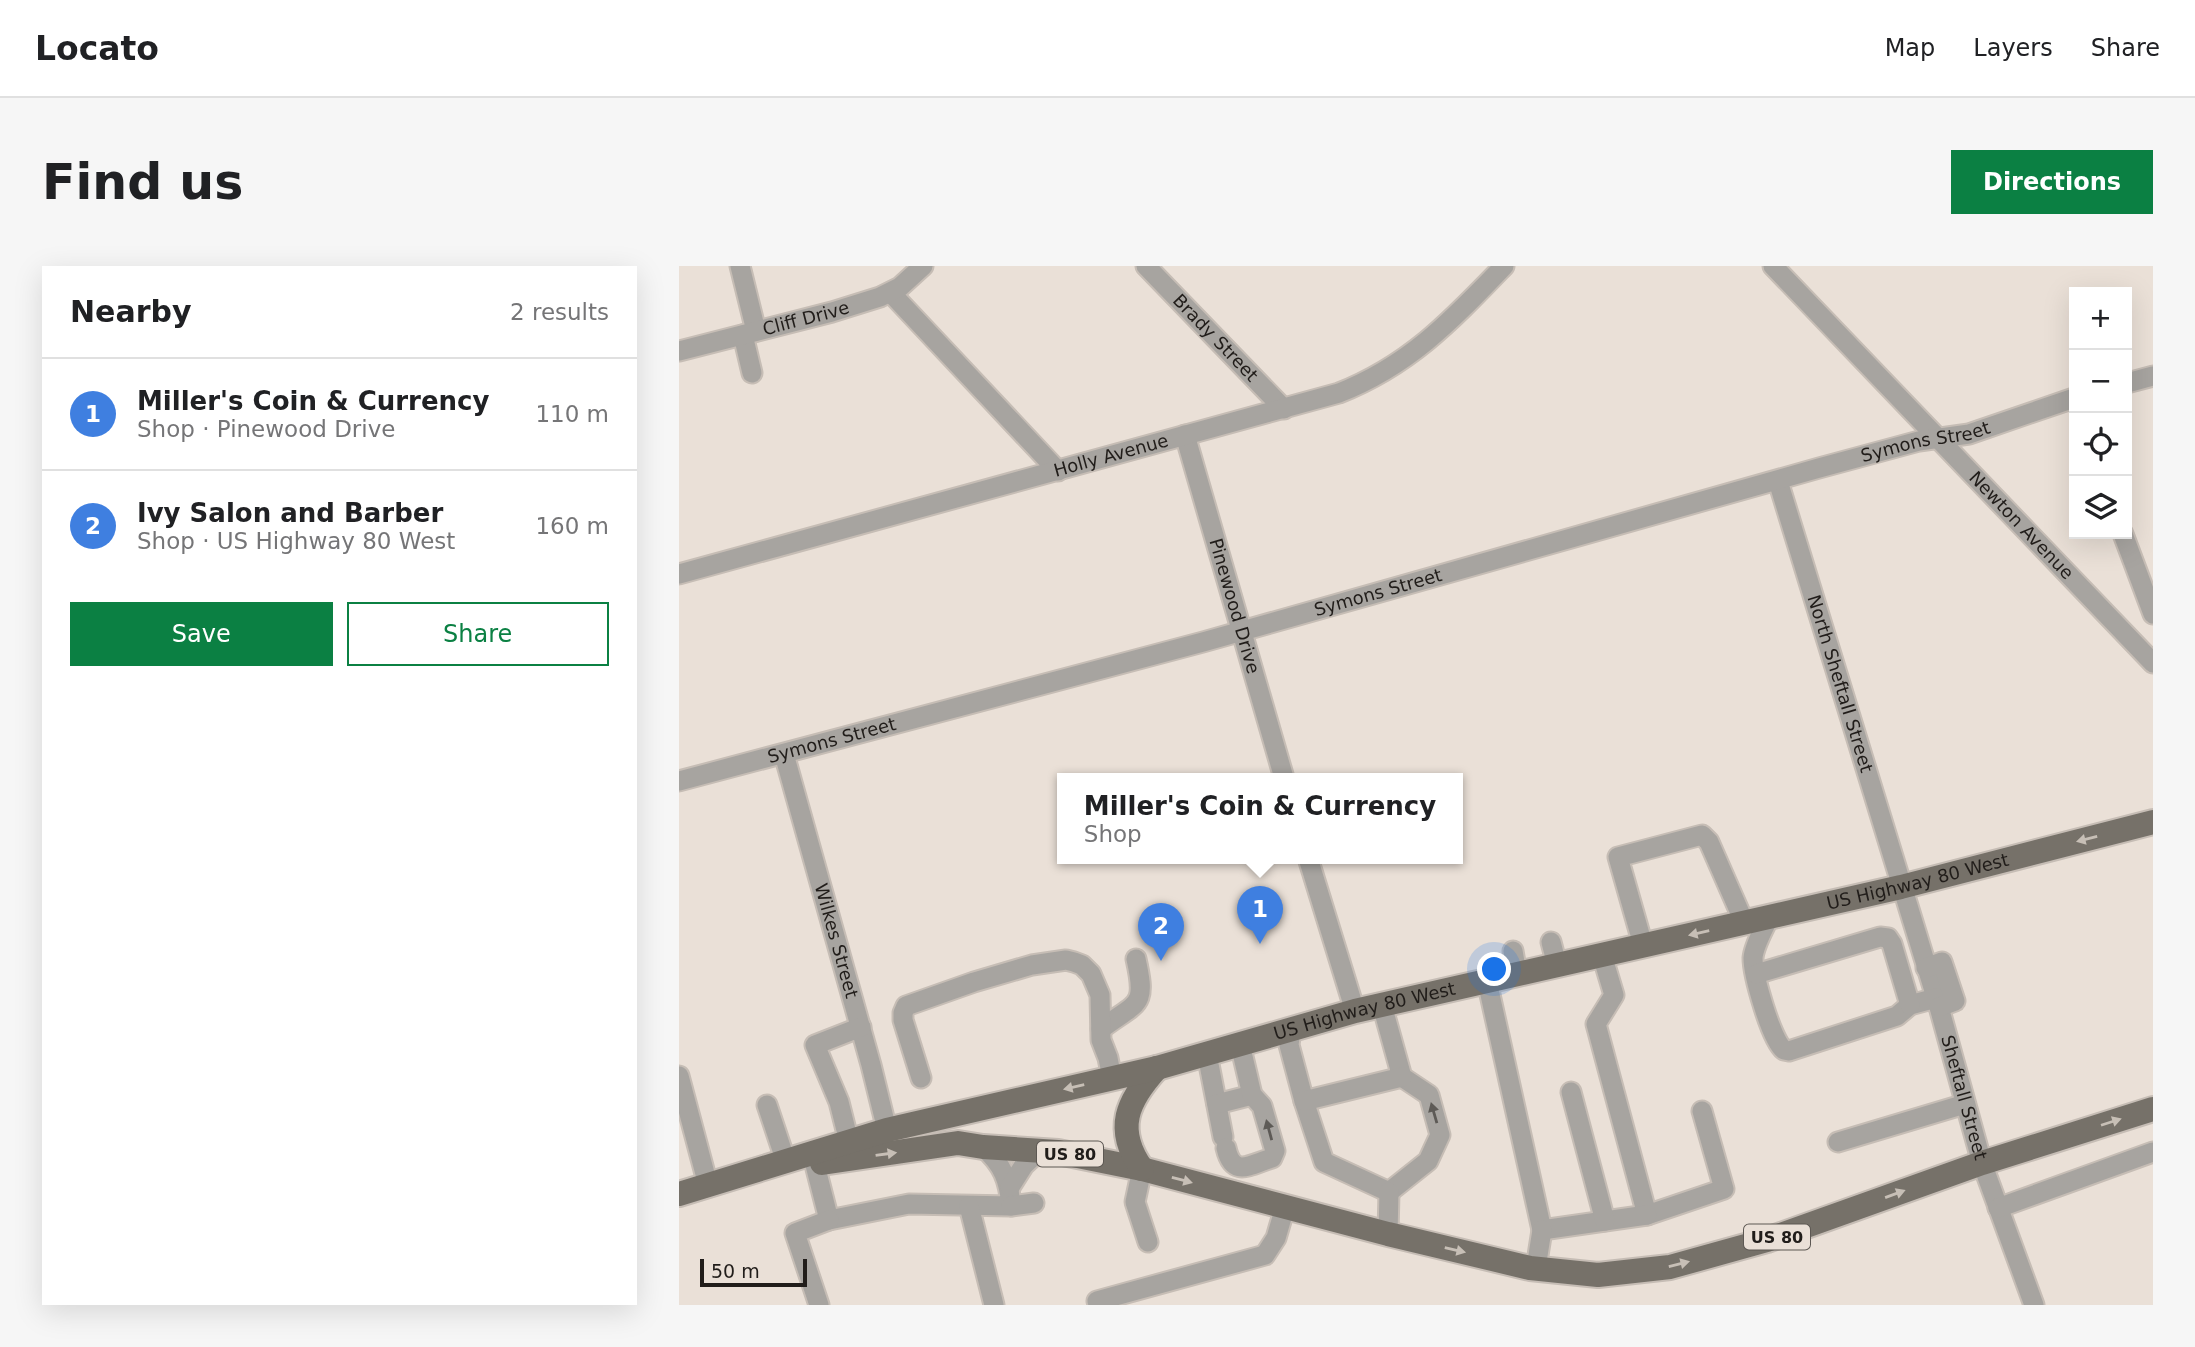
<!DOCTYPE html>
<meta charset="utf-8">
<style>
body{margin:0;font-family:"DejaVu Sans",sans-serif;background:#f6f6f6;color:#202124}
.controls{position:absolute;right:21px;top:21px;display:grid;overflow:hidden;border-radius:0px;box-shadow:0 7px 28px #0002}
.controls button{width:63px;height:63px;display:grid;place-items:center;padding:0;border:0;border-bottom:2px solid #e0e0e0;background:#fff;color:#202124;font:35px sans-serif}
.scale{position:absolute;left:21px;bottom:18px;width:107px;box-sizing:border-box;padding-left:7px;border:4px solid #211d1a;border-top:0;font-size:19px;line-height:24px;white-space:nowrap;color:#211d1a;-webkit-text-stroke:5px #eae0d7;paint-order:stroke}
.you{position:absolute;left:816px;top:704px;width:24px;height:24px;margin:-18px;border:5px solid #fff;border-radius:50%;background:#1a73e8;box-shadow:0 0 0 10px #1a73e833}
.badge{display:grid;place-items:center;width:46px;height:46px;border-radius:50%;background:#0b8043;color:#fff;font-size:23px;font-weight:700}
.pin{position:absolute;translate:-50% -58px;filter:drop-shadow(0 2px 4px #0008)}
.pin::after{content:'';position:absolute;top:37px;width:24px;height:21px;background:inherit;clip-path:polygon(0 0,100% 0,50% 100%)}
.popup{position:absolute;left:378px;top:507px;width:406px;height:91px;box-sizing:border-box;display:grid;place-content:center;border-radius:0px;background:#fff;filter:drop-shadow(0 2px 5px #0005);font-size:23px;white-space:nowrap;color:#757577}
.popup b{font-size:26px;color:#202124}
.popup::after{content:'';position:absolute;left:50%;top:100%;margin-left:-14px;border:14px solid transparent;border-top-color:#fff}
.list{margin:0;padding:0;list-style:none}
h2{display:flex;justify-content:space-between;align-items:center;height:91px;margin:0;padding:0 28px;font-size:30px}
h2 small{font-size:23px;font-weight:400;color:#757577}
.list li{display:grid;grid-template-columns:46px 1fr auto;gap:21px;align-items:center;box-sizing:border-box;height:112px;padding:0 28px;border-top:2px solid #e0e0e0}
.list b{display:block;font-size:26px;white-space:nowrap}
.list p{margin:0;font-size:23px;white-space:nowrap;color:#757577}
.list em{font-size:23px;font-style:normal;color:#757577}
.actions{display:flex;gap:14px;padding:21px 28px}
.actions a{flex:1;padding:16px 0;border:2px solid #0b8043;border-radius:0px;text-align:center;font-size:24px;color:#0b8043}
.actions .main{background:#0b8043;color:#fff}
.icon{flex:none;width:38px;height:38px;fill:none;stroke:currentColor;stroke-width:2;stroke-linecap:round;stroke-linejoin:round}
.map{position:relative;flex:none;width:1474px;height:1039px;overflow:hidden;border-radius:0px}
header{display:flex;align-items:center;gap:42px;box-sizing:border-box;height:98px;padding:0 35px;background:#fff;border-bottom:2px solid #e0e0e0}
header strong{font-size:33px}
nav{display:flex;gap:38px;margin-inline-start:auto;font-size:24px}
.intro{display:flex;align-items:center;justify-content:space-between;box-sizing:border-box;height:168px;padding:0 42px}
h1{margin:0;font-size:49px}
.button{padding:18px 32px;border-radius:0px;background:#0b8043;color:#fff;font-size:24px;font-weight:700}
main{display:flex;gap:42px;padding:0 42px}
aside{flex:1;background:#fff;border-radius:0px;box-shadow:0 7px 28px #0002}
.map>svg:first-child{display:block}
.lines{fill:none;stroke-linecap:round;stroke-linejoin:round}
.minor-casing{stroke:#c6bdb5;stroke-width:23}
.major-casing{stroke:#c6bdb5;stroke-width:28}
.minor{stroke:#a7a4a0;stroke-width:19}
.major{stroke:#767169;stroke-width:24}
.oneway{fill:#c7bfb6}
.oneway2{fill:#5d5a56}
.labels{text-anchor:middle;stroke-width:5;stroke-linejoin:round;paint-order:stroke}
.shield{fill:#eae0d7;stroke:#5d5853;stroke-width:2}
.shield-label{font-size:16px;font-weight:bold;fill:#211d1a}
.street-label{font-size:18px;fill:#211d1a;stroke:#eae0d7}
</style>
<header>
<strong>Locato</strong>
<nav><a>Map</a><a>Layers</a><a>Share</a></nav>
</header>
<div class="intro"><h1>Find us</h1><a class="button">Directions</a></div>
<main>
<aside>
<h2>Nearby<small>2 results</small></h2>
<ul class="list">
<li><span class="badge" style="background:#3f7fe0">1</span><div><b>Miller's Coin &amp; Currency</b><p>Shop · Pinewood Drive</p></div><em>110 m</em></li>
<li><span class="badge" style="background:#3f7fe0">2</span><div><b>Ivy Salon and Barber</b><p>Shop · US Highway 80 West</p></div><em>160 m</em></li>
</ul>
<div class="actions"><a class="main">Save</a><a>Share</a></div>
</aside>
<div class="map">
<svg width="1474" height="1039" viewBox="0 0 1474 1039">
<rect width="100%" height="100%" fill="#eae0d7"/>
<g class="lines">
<defs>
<g id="minor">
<path d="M61,0l16,65"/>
<path id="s1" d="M467,0l138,143"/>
<path id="s2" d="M1094,0l380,397"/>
<path d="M212,27l167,178"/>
<path d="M64,69l9,38"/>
<path id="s3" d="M0,85l153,-39 48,-15 20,-10 23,-21"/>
<path d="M1448,117l26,-7"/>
<path id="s4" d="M506,169l99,343"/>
<path id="s5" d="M1099,215l161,526 43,156 52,142"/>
<path d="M1444,268l30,80"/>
<path id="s6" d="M0,308l660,-181c71,-28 113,-73 165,-127"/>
<path id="s7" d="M105,488l87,311 16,65"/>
<path id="s8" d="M0,515l524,-139 616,-174 100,-27 50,-7 105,-36"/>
<path d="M629,592l47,153"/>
<path d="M1090,651c-5,12 -15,28 -16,41 0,17 18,82 31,92l5,1 108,-35 13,-11 26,-7"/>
<path d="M872,676l6,23"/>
<path d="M964,679l-25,-88 84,-22 7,7 35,80"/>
<path d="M834,685l4,23"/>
<path d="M923,689l12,40 -18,29 51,191 77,-26 -22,-78"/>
<path d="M1247,702l16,-6 13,39 -16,6"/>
<path d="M1077,708l124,-37 8,1 4,6 18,61"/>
<path d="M808,715l55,249 105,-15"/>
<path d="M422,763c37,-28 46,-21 35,-70"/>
<path d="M612,763l-2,16 15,56 20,61 65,30 39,-31 12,-26 -11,-40 -27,-18 -20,-72"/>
<path d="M528,788l16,83"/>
<path d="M0,810l29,109"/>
<path d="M242,812l-18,-58v-7l3,-7 68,-24 58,-17 34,-5 8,2 8,3 9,9 9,21 1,45 7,18 4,20"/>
<path d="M892,826l34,129"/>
<path d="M625,835l98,-24"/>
<path d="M538,838l35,-9"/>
<path d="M88,839l19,57"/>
<path d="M170,876l-10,-40 -24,-57 46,-18"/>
<path d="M1159,876l127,-38"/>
<path d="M547,882c7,30 23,17 46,10l3,-7 -13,-45 -10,-11 -12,-51"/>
<path d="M133,887l17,67 80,-16 102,2c-2,-26 -8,-41 -28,-59"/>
<path d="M463,903l-7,33 13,40"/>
<path d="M331,921l14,-22 16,-15"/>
<path d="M290,940l25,99"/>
<path d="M332,940l23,-3"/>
<path d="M1319,942l155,-56"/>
<path d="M709,968l1,-42"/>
<path d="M857,1002l6,-38"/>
<path d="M418,1035l168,-46 11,-17 9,-31"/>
<path d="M140,1039l-24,-72 34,-13"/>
</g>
<g id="major">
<path d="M143,897l136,-20 25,4 75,5 84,17 246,65 142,34 68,7 72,-8 97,-27 215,-77 171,-54"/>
<path d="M463,903c-28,-40 -15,-68 15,-101"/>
<path id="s9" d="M0,928l208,-64 270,-62 198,-57 546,-124 252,-65"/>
</g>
</defs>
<use href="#minor" class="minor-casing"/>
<use href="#major" class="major-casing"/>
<use href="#minor" class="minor"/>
<use href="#major" class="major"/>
</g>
<defs><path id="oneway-solid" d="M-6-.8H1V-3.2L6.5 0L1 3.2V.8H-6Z" transform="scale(1.75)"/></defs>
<g class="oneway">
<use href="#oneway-solid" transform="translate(1408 573) rotate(166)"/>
<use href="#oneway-solid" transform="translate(1020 667) rotate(167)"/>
<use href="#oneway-solid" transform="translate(395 821) rotate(167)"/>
<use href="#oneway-solid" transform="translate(1432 856) rotate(-18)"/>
<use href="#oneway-solid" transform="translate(207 888) rotate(-8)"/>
<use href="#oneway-solid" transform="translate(503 914) rotate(15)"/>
<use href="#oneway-solid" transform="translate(1216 928) rotate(-20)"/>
<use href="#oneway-solid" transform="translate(776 984) rotate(13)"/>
<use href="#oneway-solid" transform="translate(1000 998) rotate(-14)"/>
</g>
<g class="oneway2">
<use href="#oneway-solid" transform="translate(755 847) rotate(-106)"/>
<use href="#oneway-solid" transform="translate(590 864) rotate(-105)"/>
</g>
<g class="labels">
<g class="shield">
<rect x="358" y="875.5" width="66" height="25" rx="5"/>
<rect x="1065" y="958.5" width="66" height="25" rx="5"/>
</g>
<g class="shield-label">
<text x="391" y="894">US 80</text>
<text x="1098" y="977">US 80</text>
</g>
<g class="street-label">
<text dy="6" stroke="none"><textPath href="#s3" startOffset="131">Cliff Drive</textPath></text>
<text dy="6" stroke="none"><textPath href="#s1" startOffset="100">Brady Street</textPath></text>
<text dy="6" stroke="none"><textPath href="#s8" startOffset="1292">Symons Street</textPath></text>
<text dy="6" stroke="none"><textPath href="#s6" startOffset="448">Holly Avenue</textPath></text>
<text dy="6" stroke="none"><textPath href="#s2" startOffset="359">Newton Avenue</textPath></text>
<text dy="6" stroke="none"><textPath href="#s8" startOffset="724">Symons Street</textPath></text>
<text dy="6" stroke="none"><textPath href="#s4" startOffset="178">Pinewood Drive</textPath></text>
<text dy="6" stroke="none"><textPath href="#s5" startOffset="212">North Sheftall Street</textPath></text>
<text dy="6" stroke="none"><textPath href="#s8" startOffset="158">Symons Street</textPath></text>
<text dy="6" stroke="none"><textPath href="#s9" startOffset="1278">US Highway 80 West</textPath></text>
<text dy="6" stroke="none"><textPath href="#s7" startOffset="194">Wilkes Street</textPath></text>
<text dy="6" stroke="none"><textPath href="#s9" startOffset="710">US Highway 80 West</textPath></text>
<text dy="6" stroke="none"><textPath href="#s5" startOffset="644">Sheftall Street</textPath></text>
</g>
</g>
</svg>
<div class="controls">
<button>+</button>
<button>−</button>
<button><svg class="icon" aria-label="locate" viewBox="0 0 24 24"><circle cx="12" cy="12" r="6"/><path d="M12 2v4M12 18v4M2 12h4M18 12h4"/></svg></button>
<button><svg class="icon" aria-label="layers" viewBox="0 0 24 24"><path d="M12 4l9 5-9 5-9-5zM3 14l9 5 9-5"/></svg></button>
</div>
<div class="scale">50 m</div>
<div class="you"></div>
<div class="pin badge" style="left:581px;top:678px;background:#3f7fe0">1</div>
<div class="popup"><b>Miller's Coin &amp; Currency</b>Shop</div>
<div class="pin badge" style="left:482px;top:695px;background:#3f7fe0">2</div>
</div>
</main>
